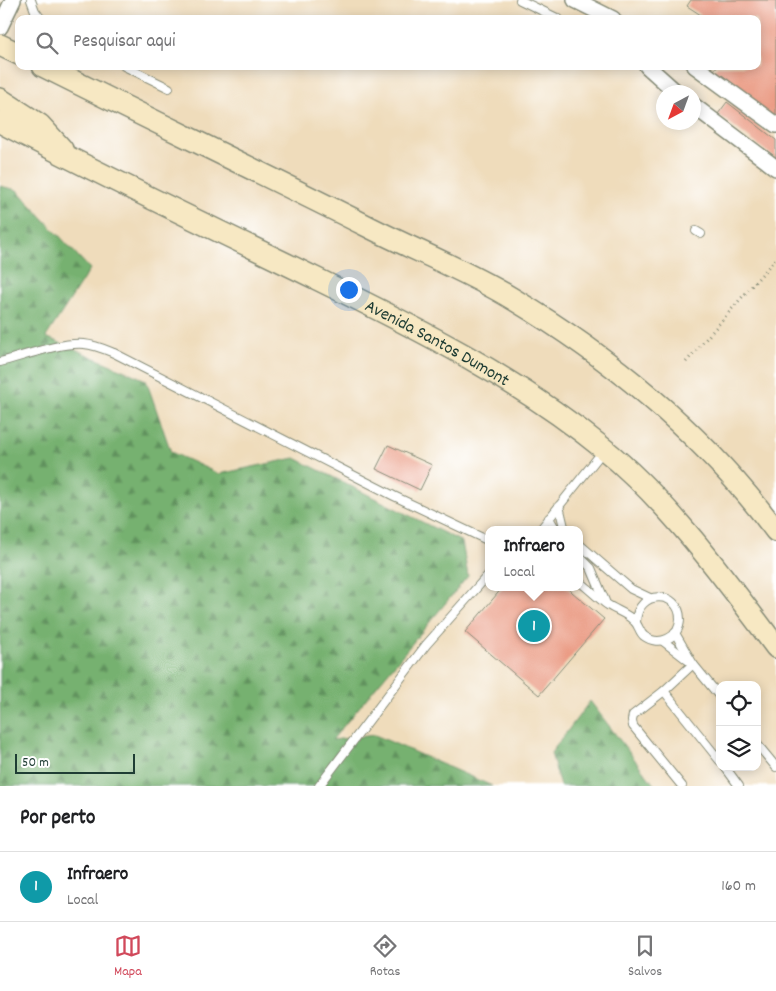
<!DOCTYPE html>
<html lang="pt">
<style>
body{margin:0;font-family:Dekko,sans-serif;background:#f2f2f2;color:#202124}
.controls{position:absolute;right:15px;bottom:15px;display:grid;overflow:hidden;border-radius:10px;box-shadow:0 2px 12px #0003}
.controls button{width:45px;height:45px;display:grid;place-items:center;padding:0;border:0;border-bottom:1px solid #e0e0e0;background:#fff;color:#202124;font:25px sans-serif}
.compass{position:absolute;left:656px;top:85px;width:45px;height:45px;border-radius:50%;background:#fff;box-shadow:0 2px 12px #0003;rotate:221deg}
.scale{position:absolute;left:15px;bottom:12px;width:120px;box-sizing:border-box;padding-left:5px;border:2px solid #1f3d34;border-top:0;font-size:14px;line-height:18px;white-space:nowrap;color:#1f3d34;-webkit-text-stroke:4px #fff;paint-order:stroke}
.you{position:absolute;left:348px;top:289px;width:18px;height:18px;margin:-12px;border:4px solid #fff;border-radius:50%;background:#1a73e8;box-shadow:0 0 0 8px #1a73e833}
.badge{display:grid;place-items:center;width:32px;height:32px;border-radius:50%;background:#d1495b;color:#fff;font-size:16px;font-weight:700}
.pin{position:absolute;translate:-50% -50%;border:2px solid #fff;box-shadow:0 1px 5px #0006}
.popup{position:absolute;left:485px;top:526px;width:98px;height:65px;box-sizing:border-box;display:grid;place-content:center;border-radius:10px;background:#fff;filter:drop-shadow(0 1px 4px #0005);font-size:16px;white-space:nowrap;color:#757577}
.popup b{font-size:19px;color:#202124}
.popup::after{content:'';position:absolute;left:50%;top:100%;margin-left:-10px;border:10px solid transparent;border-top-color:#fff}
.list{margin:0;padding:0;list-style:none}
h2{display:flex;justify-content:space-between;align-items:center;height:65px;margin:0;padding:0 20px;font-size:21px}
h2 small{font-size:16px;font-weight:400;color:#757577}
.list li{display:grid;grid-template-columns:32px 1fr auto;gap:15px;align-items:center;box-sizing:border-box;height:70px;padding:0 20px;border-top:1px solid #e0e0e0}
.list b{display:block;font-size:19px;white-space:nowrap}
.list p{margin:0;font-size:16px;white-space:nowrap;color:#757577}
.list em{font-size:16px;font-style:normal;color:#757577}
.icon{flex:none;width:28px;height:28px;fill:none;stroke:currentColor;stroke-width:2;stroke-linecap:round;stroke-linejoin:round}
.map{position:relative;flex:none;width:776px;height:786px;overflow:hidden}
.search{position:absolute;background:#fff;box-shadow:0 2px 12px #0003;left:15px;right:15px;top:15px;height:55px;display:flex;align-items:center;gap:12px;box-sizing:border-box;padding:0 18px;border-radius:10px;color:#757577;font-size:19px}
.sheet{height:135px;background:#fff}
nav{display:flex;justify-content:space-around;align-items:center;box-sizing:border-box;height:70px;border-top:1px solid #e0e0e0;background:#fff;font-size:14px;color:#757577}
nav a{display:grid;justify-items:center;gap:2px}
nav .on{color:#d1495b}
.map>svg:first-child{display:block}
.forest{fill:url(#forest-firs);stroke:#4a7752}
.building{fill:#ea9a82}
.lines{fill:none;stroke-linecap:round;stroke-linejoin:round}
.service-casing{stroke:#878c78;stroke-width:10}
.minor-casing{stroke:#878c78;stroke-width:18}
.secondary-casing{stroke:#878c78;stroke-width:24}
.path{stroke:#878c78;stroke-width:3;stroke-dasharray:1 4;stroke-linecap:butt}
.service{stroke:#fff;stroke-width:8}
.minor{stroke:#fff;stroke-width:15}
.secondary{stroke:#f7e8c3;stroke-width:21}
.labels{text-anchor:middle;stroke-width:5;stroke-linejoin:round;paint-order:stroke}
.street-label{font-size:18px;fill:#1f3d34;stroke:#fff}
</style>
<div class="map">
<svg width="776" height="786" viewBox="0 0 776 786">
<defs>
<pattern id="forest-firs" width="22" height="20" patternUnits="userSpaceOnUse" patternTransform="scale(1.25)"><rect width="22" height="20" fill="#76b170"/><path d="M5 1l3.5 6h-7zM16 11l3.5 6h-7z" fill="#60915d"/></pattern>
</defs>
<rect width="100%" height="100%" fill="#fff"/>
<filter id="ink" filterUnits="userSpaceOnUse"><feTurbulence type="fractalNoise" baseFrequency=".02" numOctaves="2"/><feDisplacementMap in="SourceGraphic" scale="10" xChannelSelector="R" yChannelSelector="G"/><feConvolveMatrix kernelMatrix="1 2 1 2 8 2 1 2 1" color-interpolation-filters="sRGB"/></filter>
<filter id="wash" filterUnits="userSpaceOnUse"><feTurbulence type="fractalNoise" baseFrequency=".0096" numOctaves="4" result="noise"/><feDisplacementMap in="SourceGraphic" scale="20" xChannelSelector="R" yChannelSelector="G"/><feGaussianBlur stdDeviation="1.12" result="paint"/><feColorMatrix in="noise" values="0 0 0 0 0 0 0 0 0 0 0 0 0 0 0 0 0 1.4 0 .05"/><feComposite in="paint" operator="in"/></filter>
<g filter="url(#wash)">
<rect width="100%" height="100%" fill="#efdcbb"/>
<g class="forest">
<path d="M0,186l17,4 73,79 -44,68 100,43 25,72 48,22 76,-16 167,84 6,34 -136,164 43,-5 117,51h-492z"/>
<path d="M590,701l65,85h-95l-9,-33z"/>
</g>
<g id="blocks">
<g class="building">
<path d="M691,0h85v120l-64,-47 5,-7h40v-47h-50l-20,-13z"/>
<path d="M727,102l49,38v19l-58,-45z"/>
<path d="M388,445l44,20 -12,25 -44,-21z"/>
<path d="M503,587h63l38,32 -65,76 -74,-63z"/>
</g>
</g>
</g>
<g filter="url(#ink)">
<use href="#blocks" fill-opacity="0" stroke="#878c78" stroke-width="1"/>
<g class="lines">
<defs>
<g id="service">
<path d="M31,0l4,11 6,8"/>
<path d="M520,0l39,19"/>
<path d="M124,66l45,22"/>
<path d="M696,231l5,3"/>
<path d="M0,362c24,-6 60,-20 84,-18 11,1 20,5 30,9l280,143 95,45"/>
<path d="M559,506l5,21 3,3"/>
<path d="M549,518l7,12"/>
<path d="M540,530l63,-79"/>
<path d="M579,544l52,45 19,9"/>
<path d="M579,556l12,12 14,33"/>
<path d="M579,581c9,7 17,15 26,22 9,7 22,10 29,18 5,4 5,11 10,15 15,11 36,2 36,-17 0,-29 -43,-30 -44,3"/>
<path d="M675,633l18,31 27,33"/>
<path d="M663,641l26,20"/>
<path d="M664,691l56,70"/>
<path d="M757,744l19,23"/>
<path d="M725,767l14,19"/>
<path d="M319,786l107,-141 63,-71"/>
<path d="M682,786l-49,-60 -1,-6 1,-5 31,-24 29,-27"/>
</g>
<g id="minor">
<path d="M575,0l38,19"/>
<path d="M0,27l13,-27"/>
<path d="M647,66l29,26"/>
<path d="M695,66l81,59"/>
<path d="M694,106l82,62"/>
</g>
<g id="secondary">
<path d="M0,45l19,9"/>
<path d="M43,66c108,54 217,106 324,160 49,25 100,45 146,73 102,61 192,137 263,232"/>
<path d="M0,99l40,26 22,24"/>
<path id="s1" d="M0,122c104,55 211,105 317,157 100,49 200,99 287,170 65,53 122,131 172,198"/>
</g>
</defs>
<use href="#service" class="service-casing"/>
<use href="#minor" class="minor-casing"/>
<use href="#secondary" class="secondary-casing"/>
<path class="path" d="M686,362l90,-104"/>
<use href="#service" class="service"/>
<use href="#minor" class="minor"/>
<use href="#secondary" class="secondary"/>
</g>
</g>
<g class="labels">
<g class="street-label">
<text dy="6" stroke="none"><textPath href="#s1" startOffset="490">Avenida Santos Dumont</textPath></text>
</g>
</g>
</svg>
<div class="controls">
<button><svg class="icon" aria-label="locate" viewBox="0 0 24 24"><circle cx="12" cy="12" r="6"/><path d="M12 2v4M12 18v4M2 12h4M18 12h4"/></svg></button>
<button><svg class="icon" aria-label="layers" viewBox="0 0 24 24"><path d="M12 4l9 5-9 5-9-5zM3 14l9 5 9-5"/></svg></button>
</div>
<svg class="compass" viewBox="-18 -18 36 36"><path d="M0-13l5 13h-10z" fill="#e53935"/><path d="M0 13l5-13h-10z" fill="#757577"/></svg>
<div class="scale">50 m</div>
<div class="you"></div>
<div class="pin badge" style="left:534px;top:626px;background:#0f9aa8">1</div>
<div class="popup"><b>Infraero</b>Local</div>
<div class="search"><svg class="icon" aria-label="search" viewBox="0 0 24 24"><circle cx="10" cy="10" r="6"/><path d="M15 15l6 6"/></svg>Pesquisar aqui</div>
</div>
<section class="sheet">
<h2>Por perto<small></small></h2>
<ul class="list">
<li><span class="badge" style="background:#0f9aa8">1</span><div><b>Infraero</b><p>Local</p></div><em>160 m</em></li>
</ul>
</section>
<nav>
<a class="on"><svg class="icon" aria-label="map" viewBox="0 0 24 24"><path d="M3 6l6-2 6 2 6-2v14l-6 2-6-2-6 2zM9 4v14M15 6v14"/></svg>Mapa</a>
<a><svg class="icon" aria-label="directions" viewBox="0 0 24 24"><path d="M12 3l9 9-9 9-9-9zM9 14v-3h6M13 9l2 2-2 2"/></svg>Rotas</a>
<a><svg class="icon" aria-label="saved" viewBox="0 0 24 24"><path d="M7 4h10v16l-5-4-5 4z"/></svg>Salvos</a>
</nav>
